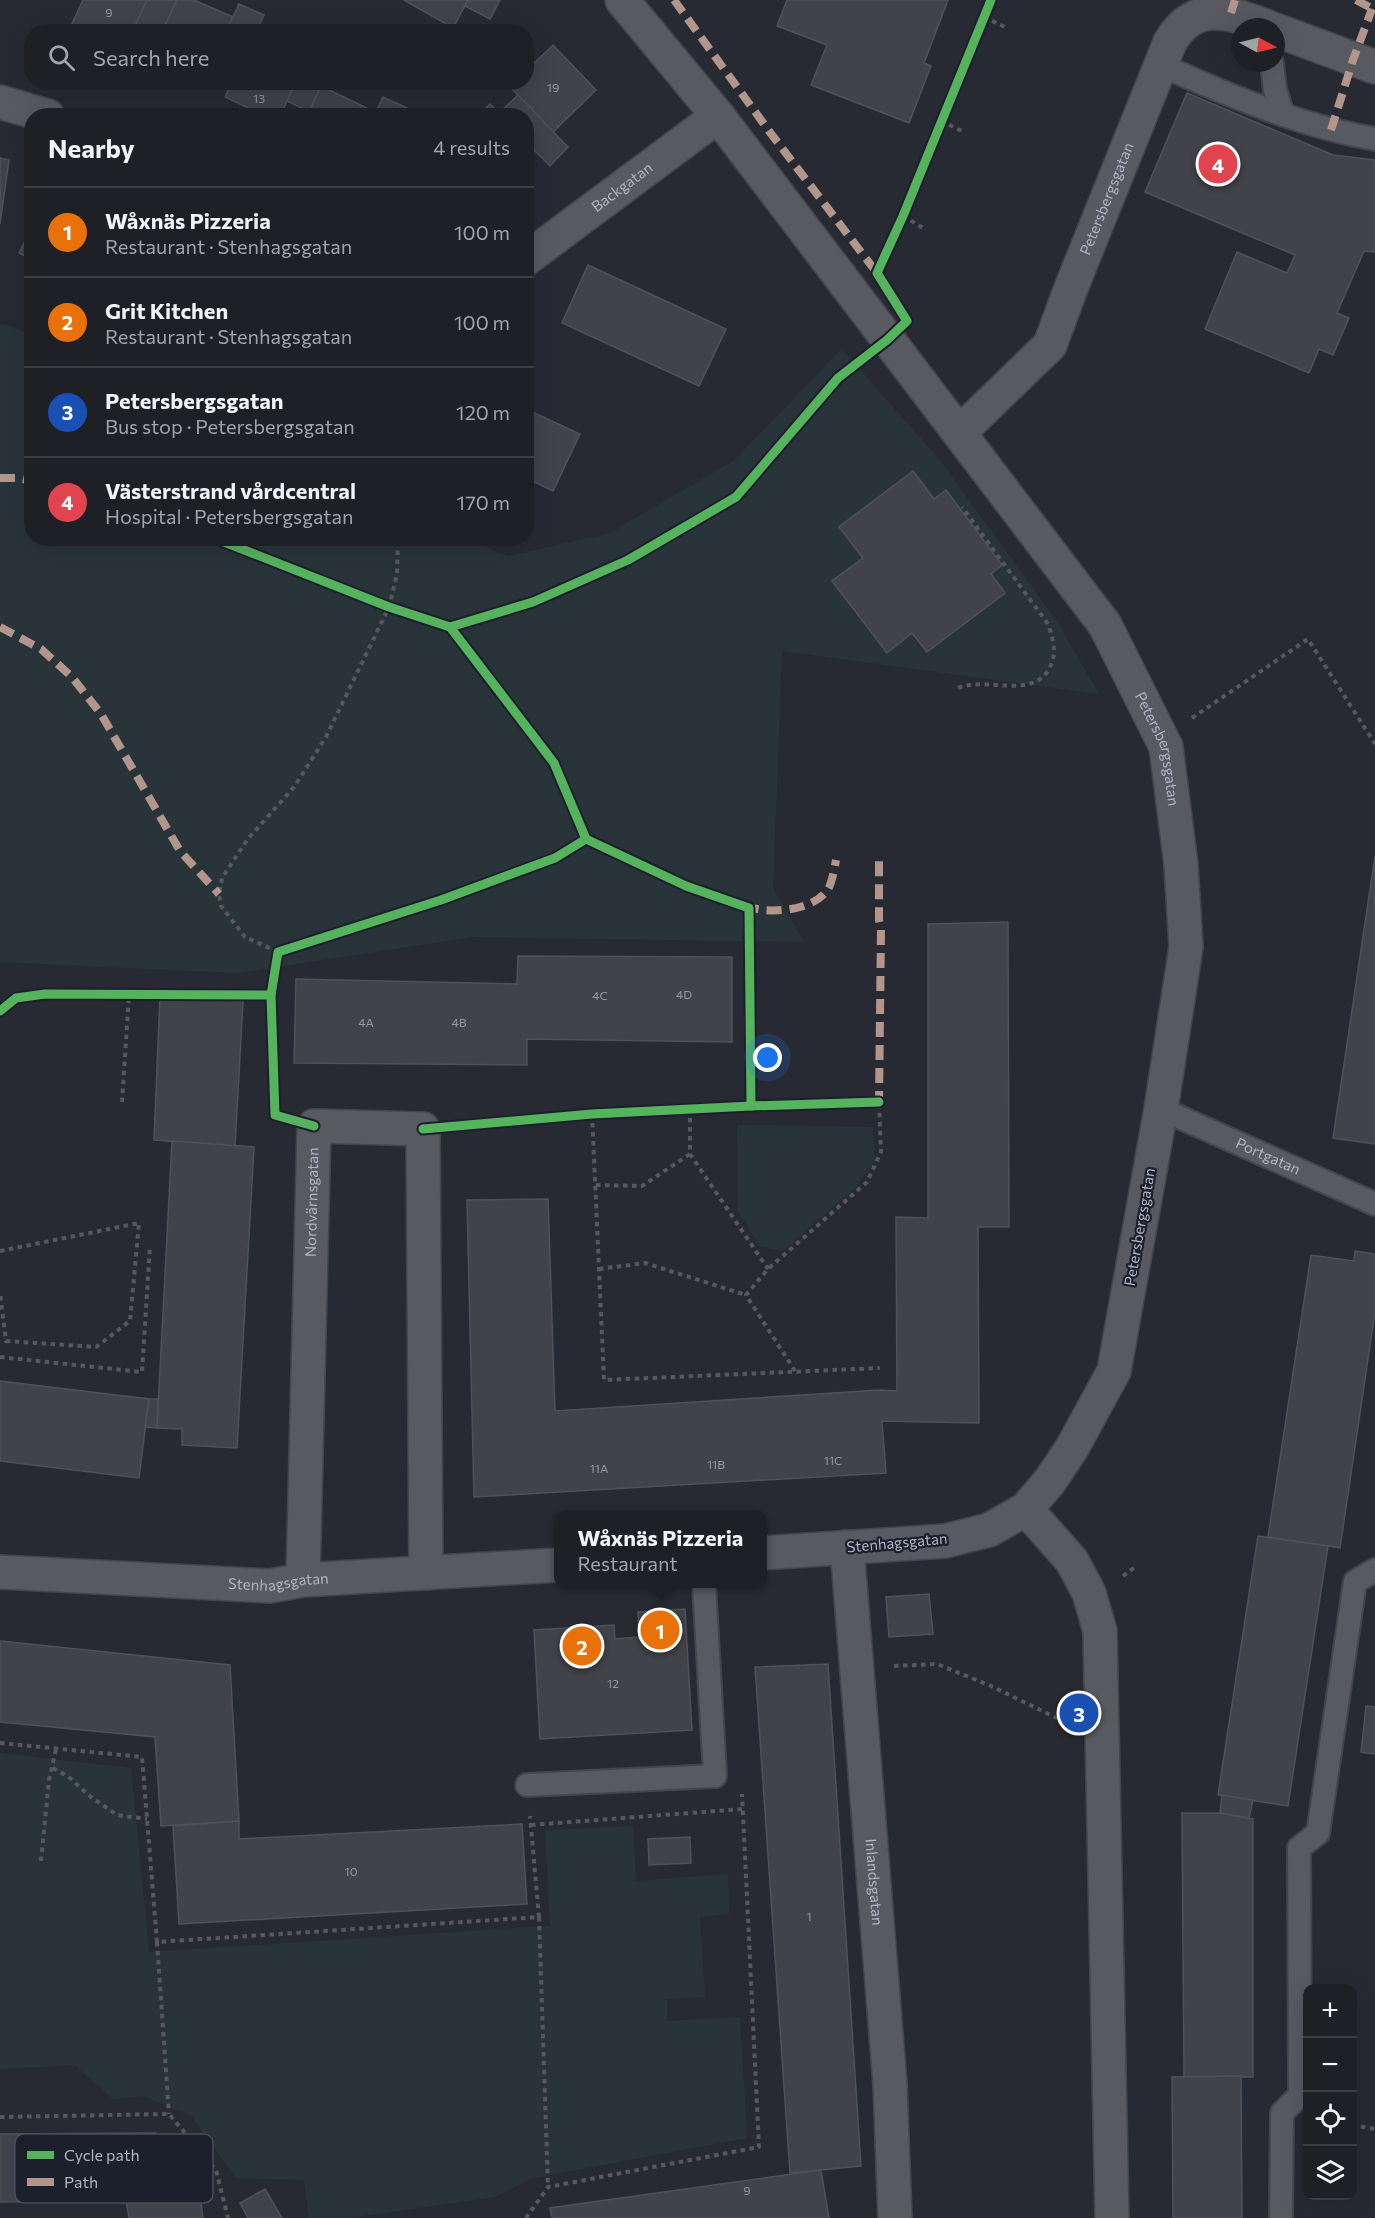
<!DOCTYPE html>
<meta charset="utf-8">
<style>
body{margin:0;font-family:Commissioner,sans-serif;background:#2b2d32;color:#f1f3f6}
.controls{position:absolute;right:18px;bottom:18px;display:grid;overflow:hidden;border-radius:12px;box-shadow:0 6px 24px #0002}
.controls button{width:54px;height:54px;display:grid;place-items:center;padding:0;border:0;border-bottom:2px solid #3c3e43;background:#1e2026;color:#f1f3f6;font:30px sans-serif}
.compass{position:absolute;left:1231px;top:18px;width:54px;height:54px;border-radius:50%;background:#1e2026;box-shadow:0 6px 24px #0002;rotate:97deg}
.you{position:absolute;left:768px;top:1058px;width:21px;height:21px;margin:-15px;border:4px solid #fff;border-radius:50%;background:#1a73e8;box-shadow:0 0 0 9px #1a73e833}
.badge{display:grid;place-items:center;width:39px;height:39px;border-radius:50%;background:#1a73e8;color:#fff;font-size:20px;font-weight:700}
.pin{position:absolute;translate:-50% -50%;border:3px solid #fff;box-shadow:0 2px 6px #0006}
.popup{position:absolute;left:554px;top:1510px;width:213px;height:78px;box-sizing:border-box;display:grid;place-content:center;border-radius:12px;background:#1e2026;filter:drop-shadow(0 2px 4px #0005);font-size:20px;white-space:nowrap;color:#a1a3a7}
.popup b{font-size:22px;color:#f1f3f6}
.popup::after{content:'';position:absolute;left:50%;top:100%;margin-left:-12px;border:12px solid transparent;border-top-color:#1e2026}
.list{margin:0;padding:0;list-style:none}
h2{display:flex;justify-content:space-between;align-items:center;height:78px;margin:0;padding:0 24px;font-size:26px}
h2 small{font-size:20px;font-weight:400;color:#a1a3a7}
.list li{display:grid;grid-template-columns:39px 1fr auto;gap:18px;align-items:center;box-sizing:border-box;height:90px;padding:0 24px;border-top:2px solid #3c3e43}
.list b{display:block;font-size:22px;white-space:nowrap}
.list p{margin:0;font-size:20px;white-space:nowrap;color:#a1a3a7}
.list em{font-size:20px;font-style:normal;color:#a1a3a7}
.icon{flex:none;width:33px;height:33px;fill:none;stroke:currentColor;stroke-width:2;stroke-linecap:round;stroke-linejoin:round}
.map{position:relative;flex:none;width:1375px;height:2218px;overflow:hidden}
.search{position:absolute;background:#1e2026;box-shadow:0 6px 24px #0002;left:24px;top:24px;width:510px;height:66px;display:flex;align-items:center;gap:15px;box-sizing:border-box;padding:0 21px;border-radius:24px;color:#a1a3a7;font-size:22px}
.panel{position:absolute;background:#1e2026;box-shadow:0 6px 24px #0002;left:24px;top:108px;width:510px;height:438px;border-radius:24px}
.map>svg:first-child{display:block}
.green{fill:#29343a}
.building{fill:#41424a;stroke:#4f515b;stroke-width:1.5}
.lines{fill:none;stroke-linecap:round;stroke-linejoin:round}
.service-casing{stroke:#44454c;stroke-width:26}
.minor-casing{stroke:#44454c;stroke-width:36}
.path{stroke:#56585e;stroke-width:4;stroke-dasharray:4.5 4.5;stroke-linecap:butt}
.service{stroke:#585961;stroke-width:22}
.minor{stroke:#585961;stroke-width:33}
.quiet{stroke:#b2968c;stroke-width:8;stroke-dasharray:15 8;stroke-linecap:butt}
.cycleway-casing{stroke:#1c1f2c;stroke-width:13}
.cycleway{stroke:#56b35d;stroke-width:9}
.labels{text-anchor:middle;stroke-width:4.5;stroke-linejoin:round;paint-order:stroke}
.number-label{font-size:12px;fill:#9698a6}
.street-label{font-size:15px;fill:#b2b4c4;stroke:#1c1f2c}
.key{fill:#1c1f2c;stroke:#494c5a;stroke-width:1.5}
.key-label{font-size:16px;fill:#b2b4c4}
</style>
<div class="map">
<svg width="1375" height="2218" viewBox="0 0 1375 2218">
<rect width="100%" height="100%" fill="#282a33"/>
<g class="green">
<path d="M0,323l31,11 1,204h428l49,18 101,-23 123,-72 109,-112 97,110 117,161 43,74 -317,-43 -9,237 31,54 -331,-5 -235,36 -238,-11z"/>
<path d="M737,1125l136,2 2,34 -20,27 -72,63 -23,-5 -22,-34z"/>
<path d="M0,1753l131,15 18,184 401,-26 -5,-96 88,-4 3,55 92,-7 1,40 -29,3 5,80 -38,2v22l73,-4 7,121 -214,40 -38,19 -146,21h-40l-5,-38 -68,-2 -44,-61 -47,-21 -32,3 -39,-34 -74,4z"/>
</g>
<g class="building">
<path d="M83,0h64l-14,32h-50l-12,-6z"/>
<path d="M147,0h30l-15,32 -29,-2z"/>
<path d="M177,0h17l39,17 -7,15h-64z"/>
<path d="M404,0h64l-15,28z"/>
<path d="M468,0h32l-10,19 -25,-13z"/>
<path d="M787,0h161l-24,63 7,3 -22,57 -98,-38 16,-40 -50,-19z"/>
<path d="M239,4l25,11 -8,17h-30z"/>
<path d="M553,45l43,45 -43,42 -43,-45 4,-5h12v-11z"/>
<path d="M232,82h64l-16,34h-15l-40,-19z"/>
<path d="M296,82h27l-14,30 -22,-11z"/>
<path d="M321,86l54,26 -1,4h-67z"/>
<path d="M1187,93l146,62 42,5v92l-11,-1 -27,62 12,5 -16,37 -14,-6 -10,24 -104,-44 32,-77 50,21 8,-18 -150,-63z"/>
<path d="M518,95l50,52 -18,19 -24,-24v-26h-24l-3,-3z"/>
<path d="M383,97l26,12 -3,7h-32z"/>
<path d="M490,104l12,12h-24z"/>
<path d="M0,158l9,2 -9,64z"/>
<path d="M32,227v33l-13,-7z"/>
<path d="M588,265l138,64 -27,57 -137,-63z"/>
<path d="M526,409l54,25 -27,57 -27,-13z"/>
<path d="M913,471l21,28 12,-9 56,75 -11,9 14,19 -78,59 -15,-19 -25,20 -55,-72 31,-23 -24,-31z"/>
<path d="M1375,856v288l-42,-6z"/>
<path d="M1008,922l1,305h-31l1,196 -97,-2 4,52 -412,24 -7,-297 81,-1 7,212 325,-21 17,1 -1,-174 32,1v-294z"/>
<path d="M518,956l214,1v85l-205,-3v26l-233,-2 2,-84 221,5z"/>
<path d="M160,996l83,5 -8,145 -81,-6z"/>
<path d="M172,1141l82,6 -17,301 -55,-3v-16l-25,-1z"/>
<path d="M1355,1251l20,3v58l-35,236 -72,-11 43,-282 43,6z"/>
<path d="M0,1381l149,18 -10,79 -139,-17z"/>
<path d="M149,1399h9l-1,29 -12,-1z"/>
<path d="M1258,1536l70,10 -40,260 -70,-11z"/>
<path d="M929,1594l4,40 -44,3 -3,-40z"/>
<path d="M685,1609l7,121 -152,9 -6,-109 80,-5 1,14 24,-2 -1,-25z"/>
<path d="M0,1641l230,24 9,156 -78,5 -6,-89 -155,-15z"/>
<path d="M828,1664l33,502 -71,7 -35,-506z"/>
<path d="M1366,1706l9,1v47l-14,-2z"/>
<path d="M1222,1795l31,5 -4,18 -29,-5z"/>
<path d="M1182,1813h38l33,6v258h-69z"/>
<path d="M239,1821v18l283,-15 5,80 -348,20 -6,-98z"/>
<path d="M690,1837l1,26 -42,2 -1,-26z"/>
<path d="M1241,2076l1,142h-69l-1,-141z"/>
<path d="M156,2133l2,60 -32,7 -126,2v-68z"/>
<path d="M821,2170l8,48h-277l-2,-10z"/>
<path d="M199,2187l4,31h-74l-3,-18z"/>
<path d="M265,2189l17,29h-34l-8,-15z"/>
</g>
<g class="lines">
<defs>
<g id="service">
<path d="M1272,63l3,27 8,25"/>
<path d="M1161,65c69,31 139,61 214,74"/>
<path id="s1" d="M1161,1109l214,95"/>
<path d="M527,1785l188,-9 -11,-192"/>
<path d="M1281,2218l1,-105 18,-18 -1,-247 19,-15 37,-251 20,-12"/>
</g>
<g id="minor">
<path id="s2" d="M622,0l96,116 387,509 61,122 15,118 5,82 -25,162 -47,262 -42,77 -22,33 -24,28 -37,21 -44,11 -183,12"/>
<path d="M1276,30l99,37"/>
<path d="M0,102l48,14"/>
<path id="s3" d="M526,259l192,-143"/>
<path id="s4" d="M960,432l90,-87 21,-57 99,-246c25,-42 59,-30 98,-15"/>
<path d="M1026,1509l46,52 17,32 11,38 12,587"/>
<path id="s5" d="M847,1547l43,537 5,134"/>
<path id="s6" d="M0,1572l270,14 33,-6 255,-15"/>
<path id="s7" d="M303,1580l11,-454 109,3 3,444"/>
</g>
</defs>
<use href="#service" class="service-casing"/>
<use href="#minor" class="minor-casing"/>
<g class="path">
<path d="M984,17l23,11"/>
<path d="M941,121l21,10"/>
<path d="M903,216l20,12"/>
<path d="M958,688c28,-12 73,12 91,-19 9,-16 4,-29 -1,-45l-86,-117"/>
<path d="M1192,718l116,-79 67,105"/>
<path d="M278,952l-33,-15 -24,-31 -2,-12 3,-16 25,-38 47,-53 32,-50 63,-130 8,-33 1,-36"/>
<path d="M122,1102l7,-107"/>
<path d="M690,1109v45l78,115"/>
<path d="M592,1114l12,266 276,-12"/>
<path d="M596,1185l46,1 48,-32"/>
<path d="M0,1251l139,-28 -9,98 -34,26 -90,-6 -6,-48"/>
<path d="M599,1269l46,-6 101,32"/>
<path d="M0,1357l142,15 8,-126"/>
<path d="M795,1371l-49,-76 22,-26 99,-87 14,-30 -2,-50"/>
<path d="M1123,1576l12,-9"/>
<path d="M894,1666l43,-2 54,22 74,36"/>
<path d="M0,1743l142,14 15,185 382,-25 -9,-101"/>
<path d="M53,1768l17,10 21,19 26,18 30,4"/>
<path d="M531,1825l212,-16"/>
<path d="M41,1861l8,-81 7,-31"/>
<path d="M539,1917l9,270"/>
<path d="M157,1942l12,172"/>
<path d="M0,2117l169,-3 47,56 12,48"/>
<path d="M1352,2125l23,4"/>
<path d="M526,2218l22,-31 211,-40 -17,-353"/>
</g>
<use href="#service" class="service"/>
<use href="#minor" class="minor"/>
<g class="quiet">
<path d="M674,0l95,131 108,142"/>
<path d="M1356,0l19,10"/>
<path d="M1231,13l4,-13"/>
<path d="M1331,130l22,-70 19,-51"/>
<path d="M0,478h17l15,3"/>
<path d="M0,627l41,22 31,28 29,37 79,137 39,43"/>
<path d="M744,906c24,8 65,6 82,-14 6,-7 8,-22 10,-32"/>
<path d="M875,1102h4l2,-173 -2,-9v-59"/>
</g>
<defs>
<g id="cycleway">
<path d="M214,538l175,69 61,20 83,-25 95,-42 108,-63 102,-119 49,-38 20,-19 -30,-48 26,-57 88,-216"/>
<path d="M450,627l104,136 32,76 100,47 63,22 2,198"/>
<path d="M271,995l4,120 39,11"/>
<path d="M0,1011l16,-13 29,-4 226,1 7,-43 163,-52 114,-42 31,-19"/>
<path d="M423,1129l169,-15 159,-8 128,-4"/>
</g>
</defs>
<use href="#cycleway" class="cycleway-casing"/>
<use href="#cycleway" class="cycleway"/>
</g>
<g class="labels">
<g class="number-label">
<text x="109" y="17">9</text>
<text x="553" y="92">19</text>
<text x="259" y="103">13</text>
<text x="684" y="999">4D</text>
<text x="600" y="1000">4C</text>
<text x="366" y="1027">4A</text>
<text x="459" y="1027">4B</text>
<text x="833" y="1465">11C</text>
<text x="716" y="1469">11B</text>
<text x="599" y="1473">11A</text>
<text x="613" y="1688">12</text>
<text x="351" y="1876">10</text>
<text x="809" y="1921">1</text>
<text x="747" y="2195">9</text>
</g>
<g class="street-label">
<text dy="5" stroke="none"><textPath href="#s3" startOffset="120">Backgatan</textPath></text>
<text dy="5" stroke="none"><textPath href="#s4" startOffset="282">Petersbergsgatan</textPath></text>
<text dy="5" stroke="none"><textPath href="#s2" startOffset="926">Petersbergsgatan</textPath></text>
<text dy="5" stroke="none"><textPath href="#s1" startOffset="117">Portgatan</textPath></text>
<text dy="5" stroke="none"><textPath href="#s7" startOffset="378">Nordvärnsgatan</textPath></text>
<text transform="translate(1140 1227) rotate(-80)" y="5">Petersbergsgatan</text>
<text transform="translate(897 1543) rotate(-5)" y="5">Stenhagsgatan</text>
<text dy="5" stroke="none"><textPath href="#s6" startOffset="279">Stenhagsgatan</textPath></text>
<text dy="5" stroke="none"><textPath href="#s5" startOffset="336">Inlandsgatan</textPath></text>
</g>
</g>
<rect x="15" y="2134" width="198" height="69" rx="9" class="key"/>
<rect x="27" y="2151" width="27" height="8" fill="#56b35d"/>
<rect x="27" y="2178" width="27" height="8" fill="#b2968c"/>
<g class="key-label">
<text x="64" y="2161">Cycle path</text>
<text x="64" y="2188">Path</text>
</g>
</svg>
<div class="controls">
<button>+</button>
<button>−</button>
<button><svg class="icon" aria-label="locate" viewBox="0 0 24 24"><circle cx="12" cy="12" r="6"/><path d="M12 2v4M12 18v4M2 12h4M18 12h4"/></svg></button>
<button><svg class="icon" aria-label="layers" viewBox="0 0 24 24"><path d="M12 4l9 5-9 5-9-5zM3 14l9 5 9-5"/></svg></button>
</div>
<svg class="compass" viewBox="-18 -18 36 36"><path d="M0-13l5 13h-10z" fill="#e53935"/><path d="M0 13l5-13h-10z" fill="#a1a3a7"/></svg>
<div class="you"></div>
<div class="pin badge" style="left:660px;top:1630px;background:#e8710a">1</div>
<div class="popup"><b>Wåxnäs Pizzeria</b>Restaurant</div>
<div class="pin badge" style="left:582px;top:1646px;background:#e8710a">2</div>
<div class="pin badge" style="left:1079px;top:1713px;background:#1a4fb4">3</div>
<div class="pin badge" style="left:1218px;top:164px;background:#e0444e">4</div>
<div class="search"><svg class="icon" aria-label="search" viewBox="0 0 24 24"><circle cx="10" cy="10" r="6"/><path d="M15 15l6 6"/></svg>Search here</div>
<section class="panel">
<h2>Nearby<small>4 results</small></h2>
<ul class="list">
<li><span class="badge" style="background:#e8710a">1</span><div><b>Wåxnäs Pizzeria</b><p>Restaurant · Stenhagsgatan</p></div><em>100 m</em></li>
<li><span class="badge" style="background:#e8710a">2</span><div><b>Grit Kitchen</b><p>Restaurant · Stenhagsgatan</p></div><em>100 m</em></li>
<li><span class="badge" style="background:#1a4fb4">3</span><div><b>Petersbergsgatan</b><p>Bus stop · Petersbergsgatan</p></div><em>120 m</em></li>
<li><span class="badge" style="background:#e0444e">4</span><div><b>Västerstrand vårdcentral</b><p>Hospital · Petersbergsgatan</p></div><em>170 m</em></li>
</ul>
</section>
</div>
